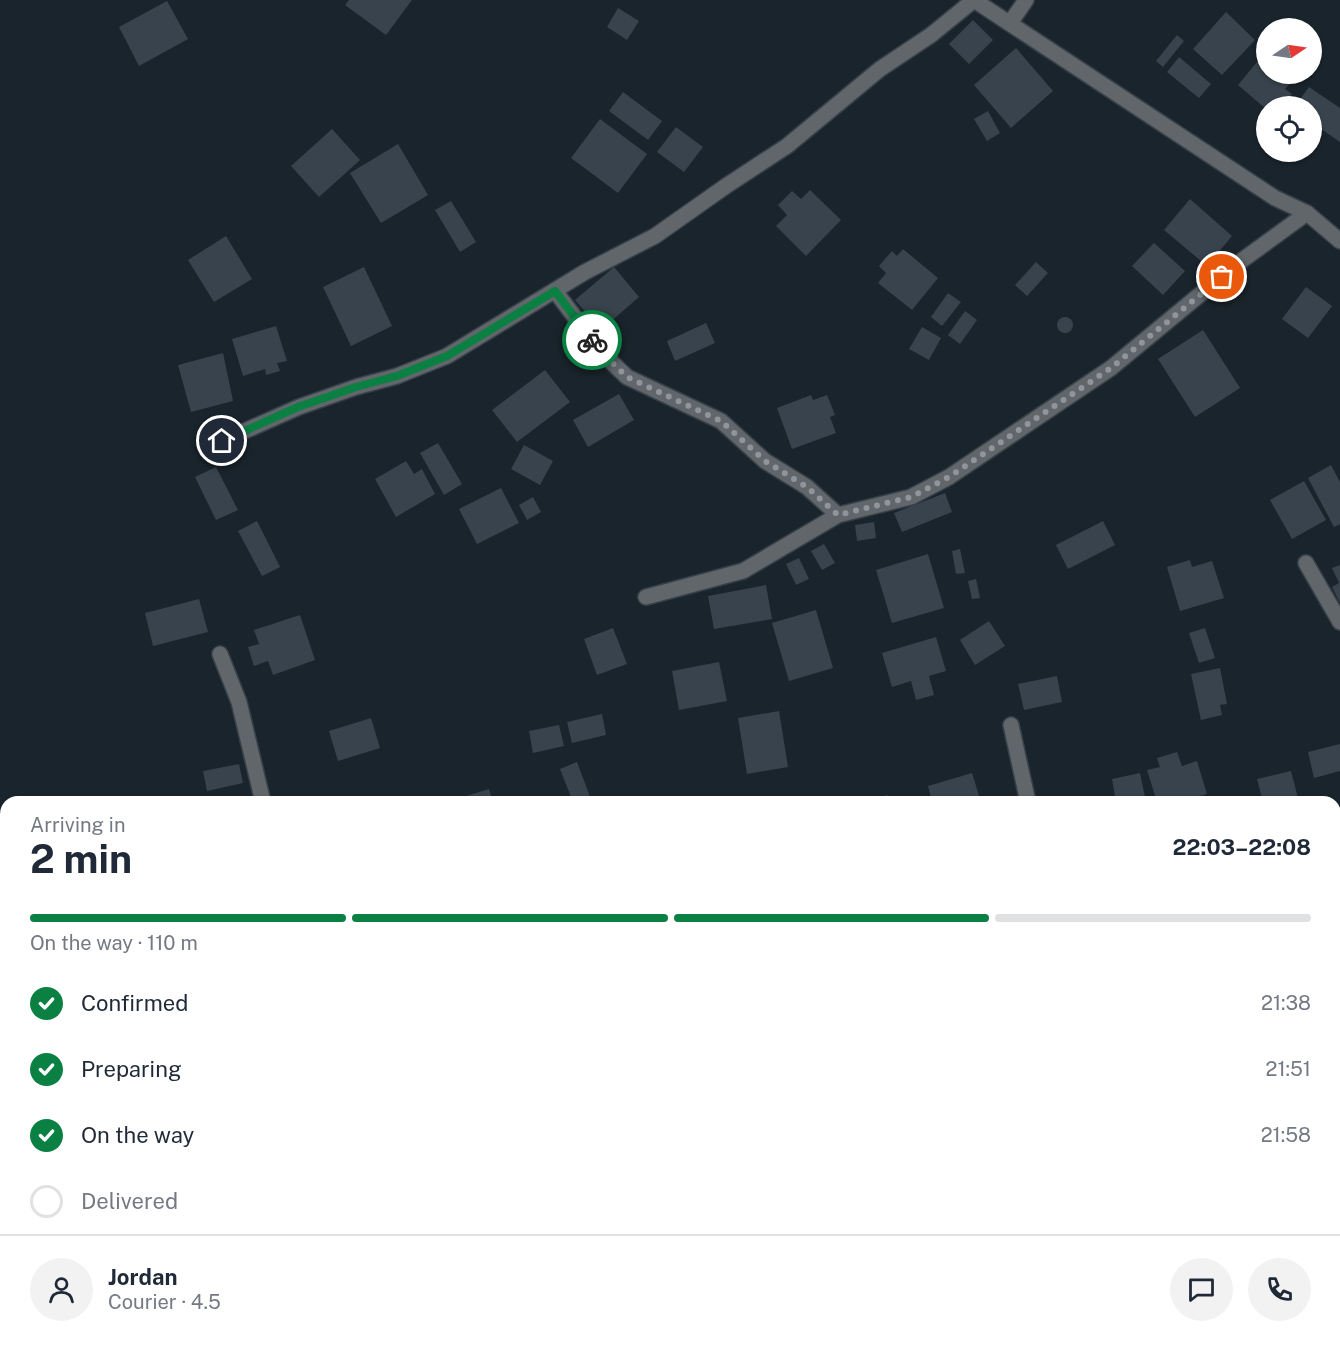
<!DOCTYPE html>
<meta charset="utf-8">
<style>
body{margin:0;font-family:"Public Sans",sans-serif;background:#f2f2f3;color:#1f2937;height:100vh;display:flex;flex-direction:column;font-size:22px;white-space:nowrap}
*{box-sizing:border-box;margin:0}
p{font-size:20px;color:#747a83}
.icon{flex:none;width:33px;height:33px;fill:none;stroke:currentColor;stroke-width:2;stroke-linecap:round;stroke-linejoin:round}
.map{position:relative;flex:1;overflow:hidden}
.details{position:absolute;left:0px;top:796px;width:1341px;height:560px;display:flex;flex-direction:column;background:#fff;border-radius:18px 18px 0 0;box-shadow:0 2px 4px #0004}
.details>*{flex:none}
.needle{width:39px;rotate:77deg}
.controls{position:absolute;left:1256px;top:18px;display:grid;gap:12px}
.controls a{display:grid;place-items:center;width:66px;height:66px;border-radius:50%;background:#fff;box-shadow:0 2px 4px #0004;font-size:30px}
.pin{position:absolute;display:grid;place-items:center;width:51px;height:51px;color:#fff;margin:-26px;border:3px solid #fff;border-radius:50%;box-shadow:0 2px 6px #0007}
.courier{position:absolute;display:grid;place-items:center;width:60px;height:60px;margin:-30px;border:4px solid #0b8043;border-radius:50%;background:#fff;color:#222;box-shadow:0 2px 8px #0007}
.headline em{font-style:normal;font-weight:700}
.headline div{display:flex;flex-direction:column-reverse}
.headline{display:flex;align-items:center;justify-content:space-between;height:102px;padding:0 30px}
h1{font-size:39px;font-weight:700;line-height:45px}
.bar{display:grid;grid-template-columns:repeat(4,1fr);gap:9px 6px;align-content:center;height:72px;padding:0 30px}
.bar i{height:8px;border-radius:4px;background:#e0e1e3}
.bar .active{background:#0b8043}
.bar p{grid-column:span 4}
.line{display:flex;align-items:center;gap:15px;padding:0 30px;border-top:2px solid #e0e1e3}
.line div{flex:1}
.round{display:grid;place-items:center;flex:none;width:63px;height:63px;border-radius:32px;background:#f2f2f3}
ol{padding:0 30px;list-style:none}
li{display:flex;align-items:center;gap:18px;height:66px}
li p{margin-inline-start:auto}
li .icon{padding:6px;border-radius:50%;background:#0b8043;color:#fff;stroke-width:4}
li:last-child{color:#747a83}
li i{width:33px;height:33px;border:3px solid #e0e1e3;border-radius:50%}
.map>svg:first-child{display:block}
</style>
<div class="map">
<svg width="1340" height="1355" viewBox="0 0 1340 1355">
<rect width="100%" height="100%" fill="#1a242c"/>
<g fill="#38434d">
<polygon points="349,0 412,0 386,35 345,5"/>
<polygon points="167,1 188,39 139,66 119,27"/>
<polygon points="618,8 639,21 627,40 607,27"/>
<polygon points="1226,12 1255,40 1222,75 1193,49"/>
<polygon points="973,20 993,40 969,64 949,44"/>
<polygon points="1177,35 1184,41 1163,67 1156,61"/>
<polygon points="1016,48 1053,91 1011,128 974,85"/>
<polygon points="1266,51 1266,74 1299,74 1285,89 1292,94 1282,106 1266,106 1266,109 1238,85"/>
<polygon points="1179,57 1211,84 1199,98 1167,72"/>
<polygon points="1309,87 1340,108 1340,142 1311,122 1311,106 1295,106"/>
<polygon points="623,92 662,121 648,140 609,111"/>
<polygon points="988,111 1000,133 987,141 974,119"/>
<polygon points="600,119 647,154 618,193 571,158"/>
<polygon points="676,127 703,147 684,172 657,152"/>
<polygon points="332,129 360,160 319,197 291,166"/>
<polygon points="398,144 428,195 381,223 350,173"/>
<polygon points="810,190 841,220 806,256 776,226 787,215 778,205 792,191 801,199"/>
<polygon points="1190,199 1232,236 1207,266 1164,230"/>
<polygon points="451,201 476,242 460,252 435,210"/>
<polygon points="226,236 252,279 214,302 188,260"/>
<polygon points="1154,243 1185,271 1163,295 1132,266"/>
<polygon points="903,249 938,278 912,310 878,283 886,273 879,266 892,251 897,256"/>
<polygon points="1036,262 1048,273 1027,296 1015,285"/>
<polygon points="364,267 392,326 351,346 323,287"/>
<polygon points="614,267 639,297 601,330 575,300"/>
<polygon points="1306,287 1332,306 1308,338 1282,319"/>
<polygon points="948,293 961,302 942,326 931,317"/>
<polygon points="965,311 977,320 960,344 948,335"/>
<circle cx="1065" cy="325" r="8"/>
<polygon points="706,323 715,343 675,361 667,341"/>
<polygon points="276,326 287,361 277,363 280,371 266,375 265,369 243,376 232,339"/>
<polygon points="922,327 941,338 929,360 909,349"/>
<polygon points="1203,330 1240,388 1195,417 1158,359"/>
<polygon points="223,353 233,401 191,412 178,365"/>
<polygon points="545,370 570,402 517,442 492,410"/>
<polygon points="619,394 634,420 588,447 573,420"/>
<polygon points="811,395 813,400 827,395 835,415 830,417 836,433 792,449 777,408"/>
<polygon points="438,443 462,484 444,495 420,453"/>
<polygon points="524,445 553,461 540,485 511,469"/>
<polygon points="406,461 414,474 422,469 435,494 396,517 375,479"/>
<polygon points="1331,465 1340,482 1340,524 1334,527 1308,478"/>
<polygon points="216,467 238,510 216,520 195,477"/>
<polygon points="1304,481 1326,520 1292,539 1270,500"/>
<polygon points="501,488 519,523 477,544 459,509"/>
<polygon points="945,493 952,512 902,532 894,513"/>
<polygon points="533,497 541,512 527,520 519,505"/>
<polygon points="257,521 280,567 262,576 238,531"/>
<polygon points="1103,521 1115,545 1068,569 1056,545"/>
<polygon points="874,522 876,538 857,541 855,525"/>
<polygon points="824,544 835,563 822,570 811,551"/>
<polygon points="960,549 965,573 956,574 952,551"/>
<polygon points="928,554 944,608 892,623 876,570"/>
<polygon points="799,558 809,579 796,585 786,564"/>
<polygon points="1190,560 1192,567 1212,561 1224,598 1180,611 1167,567"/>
<polygon points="1340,565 1340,603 1332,587 1339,583 1332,568"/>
<polygon points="976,579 980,598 972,599 968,581"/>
<polygon points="766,585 772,619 714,629 708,596"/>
<polygon points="199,599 208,632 153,646 145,613"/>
<polygon points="816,610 833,668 789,681 772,623"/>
<polygon points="300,615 315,660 273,675 268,661 254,666 248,647 259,644 254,630"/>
<polygon points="989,621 1005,646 975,665 960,640"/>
<polygon points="613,628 627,664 597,675 584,639"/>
<polygon points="1205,628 1215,658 1199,663 1189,633"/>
<polygon points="936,637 946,671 929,676 934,695 916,700 911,681 892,687 882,653"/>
<polygon points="719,662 727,701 679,710 672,671"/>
<polygon points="1220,668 1227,704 1220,705 1222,715 1201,720 1191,674"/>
<polygon points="1057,676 1062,702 1024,710 1018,684"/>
<polygon points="779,711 788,767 747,774 738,718"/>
<polygon points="602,714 606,735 572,743 567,722"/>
<polygon points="371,718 380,748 338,761 329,731"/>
<polygon points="559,725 564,746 533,753 529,731"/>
<polygon points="1340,744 1340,771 1314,778 1308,752"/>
<polygon points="1177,752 1182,766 1197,761 1207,794 1178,802 1157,802 1147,770 1160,767 1157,758"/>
<polygon points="577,762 592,802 573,802 560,769"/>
<polygon points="239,764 243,783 207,791 203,771"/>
<polygon points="1291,771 1299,802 1263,802 1257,779"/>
<polygon points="972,773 981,802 932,802 928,786"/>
<polygon points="1140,773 1146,802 1116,802 1112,779"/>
<polygon points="489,789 493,802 462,802 460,798"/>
<polygon points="888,795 890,802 860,802"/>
<polygon points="6,950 6,978 0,980 0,952"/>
<polygon points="1335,955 1340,966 1340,981 1335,983"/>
<polygon points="1340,994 1340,1034 1335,1036 1335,996"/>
<polygon points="6,1186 6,1230 0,1232 0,1188"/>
<polygon points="6,1241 6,1279 0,1281 0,1243"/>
<polygon points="1335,1309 1340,1313 1340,1355 1335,1350 1331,1355 1305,1355 1299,1350 1335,1350"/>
<polygon points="561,1350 635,1350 636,1355 562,1355"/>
<polygon points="663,1350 707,1350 708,1355 664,1355"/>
<polygon points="727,1350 801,1350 803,1355 728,1355"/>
<polygon points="1116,1350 1130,1350 1131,1355 1101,1355"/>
<polygon points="1163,1350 1183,1350 1185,1355 1165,1355"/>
</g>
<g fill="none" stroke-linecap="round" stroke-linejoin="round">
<defs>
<g id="minor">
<polyline points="974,0 1275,198 1307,213 1340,241"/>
<polyline points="1010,23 1026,0"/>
<polyline points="555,291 602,353 627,377 721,421 765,461 807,487 838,515"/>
<polyline points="222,441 299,407 356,387 397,376 447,356 585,272 655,236 726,186 787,146 880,69 931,35 974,0"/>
<polyline points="1306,563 1340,622"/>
<polyline points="646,597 743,571 838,515 911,497 949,477 1111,368 1237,264 1307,213"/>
<polyline points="220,654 239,702 263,802"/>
<polyline points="1011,725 1028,802"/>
<polyline points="0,847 6,871"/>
<polyline points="1335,879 1340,876"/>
<polyline points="1335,893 1340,906"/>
<polyline points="152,1350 153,1355"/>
<polyline points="433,1350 434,1355"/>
<polyline points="857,1350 859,1355"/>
<polyline points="1068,1350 1069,1355"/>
<polyline points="1279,1350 1286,1355"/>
<polyline points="122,1355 129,1350"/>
<polyline points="950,1355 966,1350"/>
</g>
</defs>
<use href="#minor" stroke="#374048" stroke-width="18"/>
<use href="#minor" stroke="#61666b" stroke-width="15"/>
</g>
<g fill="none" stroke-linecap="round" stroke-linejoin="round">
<polyline stroke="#8e969c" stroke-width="6" stroke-dasharray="0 10.8" points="592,340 602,353 627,377 721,421 765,461 807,487 838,515 911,497 949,477 1111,368 1222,277"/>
<polyline stroke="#0b8043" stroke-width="8" points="222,441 298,407 356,387 397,376 447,356 555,291 592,340"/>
</g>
</svg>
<div class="controls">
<a><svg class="needle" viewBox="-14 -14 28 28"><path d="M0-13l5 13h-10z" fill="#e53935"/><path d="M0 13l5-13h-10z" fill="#747a83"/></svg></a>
<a><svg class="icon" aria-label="locate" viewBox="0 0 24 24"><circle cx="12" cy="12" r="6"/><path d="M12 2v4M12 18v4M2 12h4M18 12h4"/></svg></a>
</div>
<div class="pin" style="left:1222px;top:277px;background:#ea580c"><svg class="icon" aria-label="bag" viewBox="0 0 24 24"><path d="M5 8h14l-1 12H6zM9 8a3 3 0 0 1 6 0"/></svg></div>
<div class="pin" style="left:222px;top:441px;background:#1f2937"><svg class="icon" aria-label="home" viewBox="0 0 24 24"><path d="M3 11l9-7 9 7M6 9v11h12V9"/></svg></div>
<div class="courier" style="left:592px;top:340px"><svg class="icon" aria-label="bike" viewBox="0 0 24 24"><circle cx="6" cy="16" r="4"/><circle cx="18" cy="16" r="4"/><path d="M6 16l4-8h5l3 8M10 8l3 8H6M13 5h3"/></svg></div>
<section class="details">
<div class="headline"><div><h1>2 min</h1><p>Arriving in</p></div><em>22:03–22:08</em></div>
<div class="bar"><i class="active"></i><i class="active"></i><i class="active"></i><i></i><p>On the way · 110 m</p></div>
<ol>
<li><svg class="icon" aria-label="check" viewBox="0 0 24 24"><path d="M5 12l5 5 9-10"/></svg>Confirmed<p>21:38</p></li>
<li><svg class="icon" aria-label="check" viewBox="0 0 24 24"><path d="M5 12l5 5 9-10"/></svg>Preparing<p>21:51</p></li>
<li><svg class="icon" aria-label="check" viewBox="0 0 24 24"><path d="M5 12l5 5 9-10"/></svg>On the way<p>21:58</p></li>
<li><i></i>Delivered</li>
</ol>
<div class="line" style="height:108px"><a class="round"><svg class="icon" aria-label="person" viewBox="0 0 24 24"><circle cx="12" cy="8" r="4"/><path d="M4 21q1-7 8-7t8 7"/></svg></a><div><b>Jordan</b><p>Courier · 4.5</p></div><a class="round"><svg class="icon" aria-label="chat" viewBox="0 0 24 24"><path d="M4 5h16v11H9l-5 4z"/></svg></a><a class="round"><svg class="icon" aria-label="phone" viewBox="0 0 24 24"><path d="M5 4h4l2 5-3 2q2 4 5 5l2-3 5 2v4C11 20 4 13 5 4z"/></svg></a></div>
</section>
</div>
